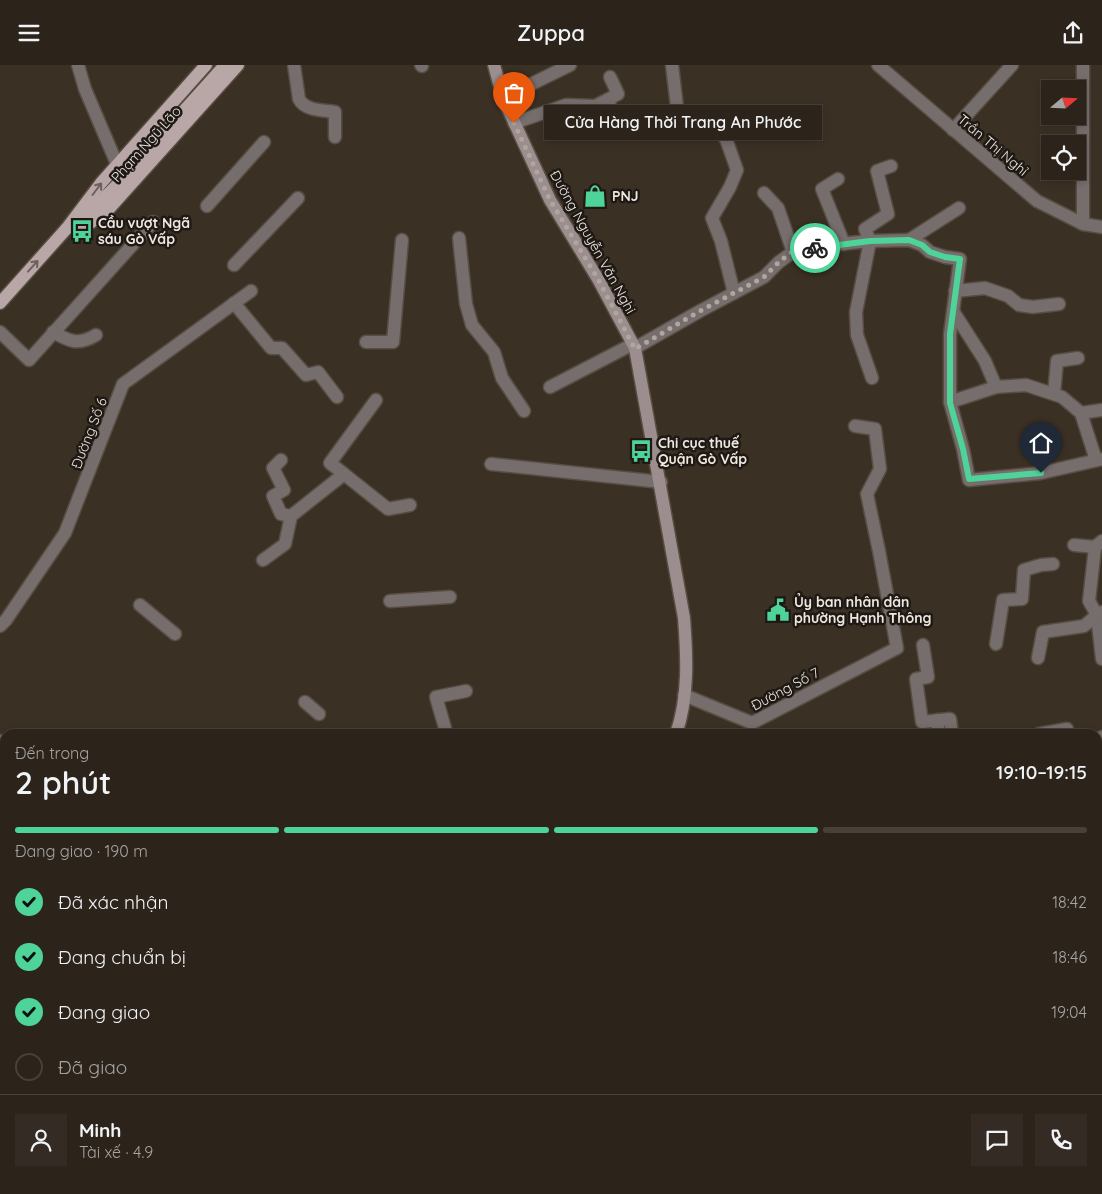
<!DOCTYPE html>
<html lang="vi">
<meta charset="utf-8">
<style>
body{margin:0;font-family:Quicksand,sans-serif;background:#342c24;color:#f1f3f6;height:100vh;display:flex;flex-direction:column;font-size:19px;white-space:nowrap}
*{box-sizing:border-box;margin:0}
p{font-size:16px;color:#a6a4a3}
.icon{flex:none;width:28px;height:28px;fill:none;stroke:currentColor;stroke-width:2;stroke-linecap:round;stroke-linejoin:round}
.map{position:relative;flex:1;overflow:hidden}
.panel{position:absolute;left:0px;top:664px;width:1102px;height:466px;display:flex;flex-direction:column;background:#2c241b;border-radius:15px 15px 0 0;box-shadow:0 2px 8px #0003,0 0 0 1px #48413a}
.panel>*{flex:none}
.needle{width:32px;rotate:71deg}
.fabs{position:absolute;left:1041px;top:15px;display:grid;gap:10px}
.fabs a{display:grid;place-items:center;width:45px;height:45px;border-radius:0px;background:#2c241b;box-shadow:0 2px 8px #0003,0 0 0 1px #48413a;font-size:25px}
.pin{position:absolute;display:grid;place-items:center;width:42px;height:42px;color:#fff;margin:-51px -21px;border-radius:50% 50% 50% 0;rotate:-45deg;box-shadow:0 0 5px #0007}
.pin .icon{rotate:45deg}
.courier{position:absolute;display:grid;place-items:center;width:50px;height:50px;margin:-25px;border:4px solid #4ed399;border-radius:50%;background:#fff;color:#222;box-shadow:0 1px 6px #0007}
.bubble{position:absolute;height:35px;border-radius:0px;background:#2c241b;box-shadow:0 2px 8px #0003,0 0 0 1px #48413a;font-size:16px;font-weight:600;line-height:35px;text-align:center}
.overview em{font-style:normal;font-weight:600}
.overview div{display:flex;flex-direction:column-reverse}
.overview{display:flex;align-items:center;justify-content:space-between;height:85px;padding:0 15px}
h1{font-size:32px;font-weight:600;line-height:38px}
.bar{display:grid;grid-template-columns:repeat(4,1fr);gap:8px 5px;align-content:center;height:60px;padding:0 15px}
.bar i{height:6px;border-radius:4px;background:#48413a}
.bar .active{background:#4ed399}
.bar p{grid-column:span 4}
.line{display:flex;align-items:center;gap:12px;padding:0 15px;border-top:1px solid #48413a}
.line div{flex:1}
.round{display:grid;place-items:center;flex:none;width:52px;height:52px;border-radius:0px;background:#342c24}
ol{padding:0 15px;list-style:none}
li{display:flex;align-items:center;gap:15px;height:55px}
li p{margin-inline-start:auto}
li .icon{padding:5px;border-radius:50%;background:#4ed399;color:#111;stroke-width:4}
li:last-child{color:#a6a4a3}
li i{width:28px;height:28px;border:2px solid #48413a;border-radius:50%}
header{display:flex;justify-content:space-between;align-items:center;height:65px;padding:0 15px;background:#2c241b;font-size:22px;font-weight:600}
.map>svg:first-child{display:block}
</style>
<header><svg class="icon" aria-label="menu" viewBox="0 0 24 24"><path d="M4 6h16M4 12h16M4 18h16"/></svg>Zuppa<svg class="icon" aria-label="share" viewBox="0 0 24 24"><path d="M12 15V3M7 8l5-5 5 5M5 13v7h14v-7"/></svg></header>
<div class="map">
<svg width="1102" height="1129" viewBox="0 0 1102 1129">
<rect width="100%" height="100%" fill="#3b3024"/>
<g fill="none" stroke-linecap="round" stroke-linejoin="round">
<defs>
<g id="minor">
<polyline points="78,0 85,24 117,99"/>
<path d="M 294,0 L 299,34 C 305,46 323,45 335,47 L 335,72"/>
<polyline points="421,0 422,1"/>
<polyline points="672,0 677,42 684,49 714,62 726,74 737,105 730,122 712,153 721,176 734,228"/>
<polyline points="878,0 1037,136 1083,159 1102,162"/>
<polyline points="503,33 570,0"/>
<polyline points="607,35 618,29 610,12"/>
<polyline points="514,58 566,40 595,41 607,35 624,67"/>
<polyline points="953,65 1012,0"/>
<polyline points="838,114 822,124 844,179"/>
<polyline points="764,128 778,143 793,187"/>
<polyline points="207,141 264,77"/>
<polyline points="1083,159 1083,0"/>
<polyline points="459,173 466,239 472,260 494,287 502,313 524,346"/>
<polyline points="909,175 959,143"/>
<polyline points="234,200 298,133"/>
<polyline points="955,226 985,223 1008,231 1019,240 1033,242 1059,239"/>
<polyline points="234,238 271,283 282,283 306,310 318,307 337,332"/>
<polyline points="953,246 985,296 996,322"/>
<polyline points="0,267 29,295 153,157"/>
<path d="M 53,267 C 69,276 78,281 96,270"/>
<polyline points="366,277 393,277 402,175"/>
<polyline points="635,283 700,246 764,212 779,197 793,187 829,180 870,176 909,175 922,180 930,187 945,192 960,194 950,269 950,337 963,384 969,415 1041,408 1102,394"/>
<polyline points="872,313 857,270 856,247 870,176 865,164 888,149 877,106 891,101"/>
<polyline points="550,322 633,279"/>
<polyline points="1054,329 1057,296 1078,293"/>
<polyline points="950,337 996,322 1026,320 1062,332 1081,348 1102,345"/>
<polyline points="1081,348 1096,395"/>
<polyline points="281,395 273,403 284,425 273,431 281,449 291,451"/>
<polyline points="491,399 661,417"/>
<polyline points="344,409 330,398 376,335"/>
<polyline points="1074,480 1095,482 1102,476"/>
<polyline points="263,495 285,479 291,451 344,409 388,444 410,440"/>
<polyline points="390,536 450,532"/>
<polyline points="140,540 175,569"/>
<polyline points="1102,547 1097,550 1102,594"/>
<polyline points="0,561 6,555 65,468 123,319 251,226"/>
<polyline points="996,579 1003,535 1022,534 1024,505 1041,500 1053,499"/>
<polyline points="923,580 928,612 916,614 922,657 950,654 952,669"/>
<polyline points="1038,593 1043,567 1084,561 1097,550 1089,536 1095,482"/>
<polyline points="684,630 752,658 897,583 879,486 867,429 880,404 875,364 855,361"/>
<polyline points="305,637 319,649"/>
<polyline points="445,669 445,663 436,632 466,626"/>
<polyline points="938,669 938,655"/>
<polyline points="1039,669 1067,664 1067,669"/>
<polyline points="1098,674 1102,672"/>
<polyline points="0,676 5,681"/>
<polyline points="1098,785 1102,782"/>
<polyline points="1098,860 1102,855"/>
<polyline points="1098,896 1102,901"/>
<polyline points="1098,939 1102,936"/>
<polyline points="1098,987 1102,983"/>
<polyline points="1098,1003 1102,1007"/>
<polyline points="0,1098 5,1109"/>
<polyline points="279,1125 300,1129"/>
<polyline points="21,1129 28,1125"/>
<polyline points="312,1129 312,1125"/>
<polyline points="349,1129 350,1125"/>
<polyline points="427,1129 428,1125"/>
</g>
<g id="secondary">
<path d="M 494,0 L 503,33 L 550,135 L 598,214 L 635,283 L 684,553 C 687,591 689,632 676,669"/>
<polyline points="565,1129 566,1125"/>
</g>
<g id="primary">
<polyline points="79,154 95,142 118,119 225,0"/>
<polyline points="67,163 90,158 107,146 238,0"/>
<polyline points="0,238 67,163 101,118 206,0"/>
</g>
</defs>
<use href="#minor" stroke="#584d42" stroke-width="15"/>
<use href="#secondary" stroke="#584d42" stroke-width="15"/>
<use href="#primary" stroke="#584d42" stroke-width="15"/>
<use href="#minor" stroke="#766d6d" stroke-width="12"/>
<use href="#secondary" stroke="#9c8d8e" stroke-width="12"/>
<use href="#primary" stroke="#b9a6a7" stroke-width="12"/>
</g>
<defs><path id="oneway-shaft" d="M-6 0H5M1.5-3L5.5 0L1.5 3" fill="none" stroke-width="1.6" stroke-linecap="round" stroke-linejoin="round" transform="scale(1.25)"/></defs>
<g stroke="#6c605e">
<use href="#oneway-shaft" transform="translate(97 124) rotate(-53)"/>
<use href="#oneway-shaft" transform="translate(33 201) rotate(-48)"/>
</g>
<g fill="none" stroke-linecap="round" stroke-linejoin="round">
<polyline stroke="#afa79e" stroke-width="5" stroke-dasharray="0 9" points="514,58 550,135 598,214 635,284 700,246 764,212 779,197 793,186 815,183"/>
<polyline stroke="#4ed399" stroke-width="6" points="815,183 870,176 909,175 922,180 930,187 945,192 960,194 950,269 950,338 963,384 969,414 1041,408"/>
</g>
<defs>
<symbol id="shop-bare" viewBox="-9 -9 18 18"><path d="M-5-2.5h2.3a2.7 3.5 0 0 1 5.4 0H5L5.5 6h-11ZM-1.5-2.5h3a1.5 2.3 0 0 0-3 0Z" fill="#4ed399" stroke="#1e1914" stroke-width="2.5" paint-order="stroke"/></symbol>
<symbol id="bus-bare" viewBox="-9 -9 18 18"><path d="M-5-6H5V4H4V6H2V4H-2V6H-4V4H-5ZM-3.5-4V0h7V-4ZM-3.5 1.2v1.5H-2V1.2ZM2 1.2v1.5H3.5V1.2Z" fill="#4ed399" stroke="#1e1914" stroke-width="2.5" paint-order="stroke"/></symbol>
<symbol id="civic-bare" viewBox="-9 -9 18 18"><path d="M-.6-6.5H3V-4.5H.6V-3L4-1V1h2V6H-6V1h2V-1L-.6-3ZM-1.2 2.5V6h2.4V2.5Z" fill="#4ed399" stroke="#1e1914" stroke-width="2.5" paint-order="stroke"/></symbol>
</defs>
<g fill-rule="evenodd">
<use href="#shop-bare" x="579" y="115" width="32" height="32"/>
<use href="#bus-bare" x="66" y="150" width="32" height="32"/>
<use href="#bus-bare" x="625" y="370" width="32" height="32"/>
<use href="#civic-bare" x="762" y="529" width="32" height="32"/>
</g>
<g text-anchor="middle" stroke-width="5" stroke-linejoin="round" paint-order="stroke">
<g font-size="14" fill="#eee7df" stroke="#1e1914">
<text transform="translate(146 79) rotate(-48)" y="5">Phạm Ngũ Lão</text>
<text transform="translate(993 80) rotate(40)" y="5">Trần Thị Nghỉ</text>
<text transform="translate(593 177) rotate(61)" y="5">Đường Nguyễn Văn Nghi</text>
<text transform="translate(89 368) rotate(-69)" y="5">Đường Số 6</text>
<text transform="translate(785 624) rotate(-28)" y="5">Đường Số 7</text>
</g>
<g font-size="14" font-weight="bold" fill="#eee7df" stroke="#1e1914" text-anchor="start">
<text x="612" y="136">PNJ</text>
<text x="98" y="163">Cầu vượt Ngã<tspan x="98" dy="16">sáu Gò Vấp</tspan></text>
<text x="658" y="383">Chi cục thuế<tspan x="658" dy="16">Quận Gò Vấp</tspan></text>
<text x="794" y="542">Ủy ban nhân dân<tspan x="794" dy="16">phường Hạnh Thông</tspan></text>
</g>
</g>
</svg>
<div class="fabs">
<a><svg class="needle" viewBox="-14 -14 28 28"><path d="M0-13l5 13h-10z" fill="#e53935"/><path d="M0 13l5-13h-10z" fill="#a6a4a3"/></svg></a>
<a><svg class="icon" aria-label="locate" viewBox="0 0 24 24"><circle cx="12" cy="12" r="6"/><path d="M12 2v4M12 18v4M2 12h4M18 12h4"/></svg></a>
</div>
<div class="pin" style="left:514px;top:58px;background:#ea580c"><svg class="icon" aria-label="bag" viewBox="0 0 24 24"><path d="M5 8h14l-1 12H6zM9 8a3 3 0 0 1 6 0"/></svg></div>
<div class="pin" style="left:1041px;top:408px;background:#1f2937"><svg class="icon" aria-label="home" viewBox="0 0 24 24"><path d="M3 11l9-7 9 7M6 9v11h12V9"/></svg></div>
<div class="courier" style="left:815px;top:183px"><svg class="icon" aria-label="bike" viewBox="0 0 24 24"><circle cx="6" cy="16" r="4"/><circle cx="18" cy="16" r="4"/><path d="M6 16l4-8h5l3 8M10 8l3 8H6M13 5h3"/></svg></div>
<div class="bubble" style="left:544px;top:40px;width:278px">Cửa Hàng Thời Trang An Phước</div>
<section class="panel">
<div class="overview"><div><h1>2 phút</h1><p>Đến trong</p></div><em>19:10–19:15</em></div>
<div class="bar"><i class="active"></i><i class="active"></i><i class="active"></i><i></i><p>Đang giao · 190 m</p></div>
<ol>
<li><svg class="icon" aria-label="check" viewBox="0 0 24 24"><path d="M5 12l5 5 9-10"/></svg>Đã xác nhận<p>18:42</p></li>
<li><svg class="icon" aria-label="check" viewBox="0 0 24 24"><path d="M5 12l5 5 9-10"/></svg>Đang chuẩn bị<p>18:46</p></li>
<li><svg class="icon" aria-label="check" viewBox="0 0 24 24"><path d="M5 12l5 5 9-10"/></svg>Đang giao<p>19:04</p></li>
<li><i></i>Đã giao</li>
</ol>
<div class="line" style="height:90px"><a class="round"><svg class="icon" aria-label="person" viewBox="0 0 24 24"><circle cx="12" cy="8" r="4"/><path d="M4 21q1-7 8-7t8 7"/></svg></a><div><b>Minh</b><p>Tài xế · 4.9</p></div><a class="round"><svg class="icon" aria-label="chat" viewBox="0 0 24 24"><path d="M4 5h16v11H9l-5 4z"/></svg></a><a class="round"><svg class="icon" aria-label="phone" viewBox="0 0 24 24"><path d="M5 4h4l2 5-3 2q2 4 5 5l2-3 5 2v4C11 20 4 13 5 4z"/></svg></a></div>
</section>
</div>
